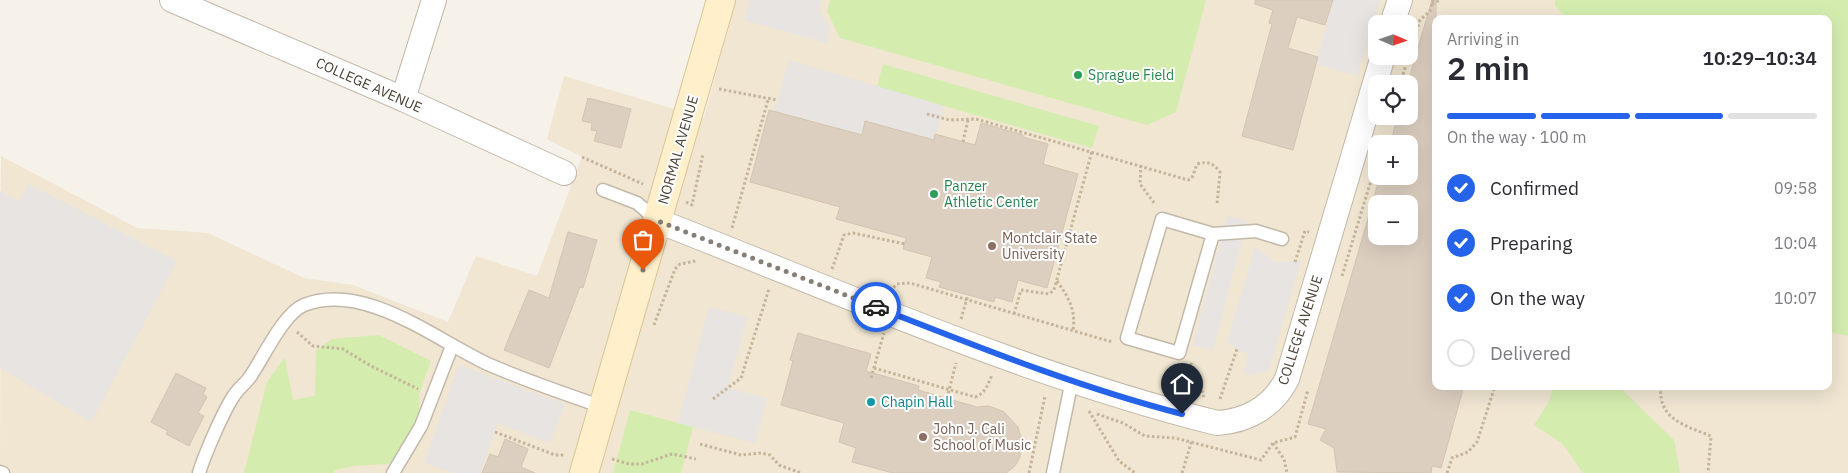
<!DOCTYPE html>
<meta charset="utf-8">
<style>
body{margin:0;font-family:"IBM Plex Sans",sans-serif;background:#f7f7f7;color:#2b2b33;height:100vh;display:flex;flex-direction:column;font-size:19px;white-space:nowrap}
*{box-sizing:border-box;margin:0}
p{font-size:16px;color:#7c7c81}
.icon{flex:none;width:28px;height:28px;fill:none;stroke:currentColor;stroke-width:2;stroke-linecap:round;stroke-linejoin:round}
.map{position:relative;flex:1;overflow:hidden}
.side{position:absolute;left:1432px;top:15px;width:400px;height:375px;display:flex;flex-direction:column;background:#fff;border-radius:10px;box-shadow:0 5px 20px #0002}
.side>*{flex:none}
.needle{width:32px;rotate:92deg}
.controls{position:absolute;left:1368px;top:15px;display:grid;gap:10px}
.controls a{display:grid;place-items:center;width:50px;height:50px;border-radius:10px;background:#fff;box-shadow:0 5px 20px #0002;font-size:25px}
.pin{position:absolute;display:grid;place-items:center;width:42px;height:42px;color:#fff;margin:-51px -21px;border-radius:50% 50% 50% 0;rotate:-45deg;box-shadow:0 0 5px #0007}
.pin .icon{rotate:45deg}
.courier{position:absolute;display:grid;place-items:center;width:50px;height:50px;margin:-25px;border:4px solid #2563eb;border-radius:50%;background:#fff;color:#222;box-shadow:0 1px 6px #0007}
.overview em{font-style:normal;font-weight:600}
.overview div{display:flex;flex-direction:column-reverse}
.overview{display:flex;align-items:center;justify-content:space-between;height:85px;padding:0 15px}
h1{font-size:32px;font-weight:600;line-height:38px}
.bar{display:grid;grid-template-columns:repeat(4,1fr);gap:8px 5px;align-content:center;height:60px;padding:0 15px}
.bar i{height:6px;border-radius:4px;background:#e1e1e2}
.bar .current{background:#2563eb}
.bar p{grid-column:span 4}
ol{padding:0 15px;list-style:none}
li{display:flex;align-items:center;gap:15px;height:55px}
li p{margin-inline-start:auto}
li .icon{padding:5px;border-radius:50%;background:#2563eb;color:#fff;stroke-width:4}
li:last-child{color:#7c7c81}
li i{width:28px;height:28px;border:2px solid #e1e1e2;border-radius:50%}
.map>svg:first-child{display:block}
</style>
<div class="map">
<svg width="1848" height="473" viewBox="0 0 1848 473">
<rect width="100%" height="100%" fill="#f6f1e9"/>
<path fill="#f0e6d2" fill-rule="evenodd" d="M 736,0 L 1848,0 L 1848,473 L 0,473 L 1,156 L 137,228 L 208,233 L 304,278 L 353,285 L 448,322 L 476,256 L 537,276 L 582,157 L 547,139 L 564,76 L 704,118 ZM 1436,19 L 1829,19 L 1829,386 L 1436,386 ZM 1376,24 L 1409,24 L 1409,56 L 1376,56 ZM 1376,84 L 1409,84 L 1409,116 L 1376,116 ZM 1376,144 L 1409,144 L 1409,176 L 1376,176 ZM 1376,204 L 1409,204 L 1409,236 L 1376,236 Z"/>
<g fill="#d4edaf">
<polygon points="830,0 1206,0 1176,112 1147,125 840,38 827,11"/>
<polygon points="1555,0 1848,0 1848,336 1829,332 1829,19 1573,19 1565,17 1555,5"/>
<polygon points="883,64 1099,126 1092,148 877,87"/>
<polygon points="379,335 431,361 419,395 420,415 400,463 355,466 334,470 334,473 244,473 267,382 285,357 293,400 315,396 316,351 332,339"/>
<polygon points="1553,386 1618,386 1674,440 1680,473 1583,473 1562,443 1534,425 1549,402"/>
<polygon points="630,410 693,427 681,473 613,473"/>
</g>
<g fill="#e7e4e1">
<polygon points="750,0 821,0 820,11 830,28 827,43 744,20"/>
<polygon points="1333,0 1380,0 1357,76 1316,64"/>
<polygon points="789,60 944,106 933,144 865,122 862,135 774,111"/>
<polygon points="29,184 177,261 91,422 0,368 0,191 19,201"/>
<polygon points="1227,216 1247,221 1213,350 1193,345"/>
<polygon points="1255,247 1275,262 1301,261 1269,370 1252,375 1243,373 1248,355 1227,343"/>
<polygon points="709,307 747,317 728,388 767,398 755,443 678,423"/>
<polygon points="459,365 565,404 550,443 498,423 480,473 454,473 424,463"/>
</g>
<g fill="#dccfc0" stroke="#d4c4b0">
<polygon points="1255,0 1333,0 1325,25 1297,17 1288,48 1318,57 1293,150 1242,136 1272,24 1269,23 1273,10 1255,4"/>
<polygon points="1432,0 1436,1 1436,386 1464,386 1441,468 1432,466 1431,473 1337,472 1334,448 1320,440 1326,429 1308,424 1372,205 1376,206 1376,236 1409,236 1409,204 1372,204 1380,176 1409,176 1409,144 1390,144 1398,116 1409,116 1409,79"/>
<polygon points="588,98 631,109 621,148 594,141 597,131 591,130 592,123 582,121"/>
<polygon points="769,110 862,135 865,121 934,140 935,134 975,145 981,123 1023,135 1023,137 1048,144 1043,164 1078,174 1047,288 1018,280 1012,302 995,297 994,302 939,287 941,282 926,278 932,257 903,249 906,238 836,219 840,207 750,182"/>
<polygon points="568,232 597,240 583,288 580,287 549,368 504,350 529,290 549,298"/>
<polygon points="798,333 871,354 866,371 919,386 918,390 977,407 989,406 1004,412 1018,427 1021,438 1020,457 1015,466 1006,473 893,473 852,462 856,448 839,442 844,423 781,405 793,361 790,360"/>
<polygon points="176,373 206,388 203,394 207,397 198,413 204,416 189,446 166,434 168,431 151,422"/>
<polygon points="505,439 528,449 521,467 535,473 482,473 490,454 498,457"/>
</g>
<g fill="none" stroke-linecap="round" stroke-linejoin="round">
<defs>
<g id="lane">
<polyline points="603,190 637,203 658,221"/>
<polyline points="1213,234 1162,219 1127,338 1179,353 1213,234 1256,231 1282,239"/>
<polyline points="0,472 3,473"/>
<path d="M 199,473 C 204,456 223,412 233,397 C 238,388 247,383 252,374 C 264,356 284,313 304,305 C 365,281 437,341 490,365 C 527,381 565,394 603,407"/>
<polyline points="393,473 421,426 452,346"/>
<polyline points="1053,473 1072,380"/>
</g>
<g id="street">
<polyline points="172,0 403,99 564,173"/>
<polyline points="1392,24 1400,0"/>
<polyline points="403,99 434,0"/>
<path d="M 658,221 C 842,293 1025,375 1217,423 C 1248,421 1273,406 1287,379 L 1383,56"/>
</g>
<polyline id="secondary" points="584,473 721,0"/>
</defs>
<use href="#lane" stroke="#c2b9aa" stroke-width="15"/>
<use href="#street" stroke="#c2b9aa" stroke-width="26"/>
<use href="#secondary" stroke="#dac495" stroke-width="30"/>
<g stroke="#c5b49a" stroke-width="3" stroke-dasharray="2.5 2.5" stroke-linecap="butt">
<polyline points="1432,4 1440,0"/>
<polyline points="1400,84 1420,20 1430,11 1433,0"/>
<polyline points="719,89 777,100"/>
<path d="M 927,114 L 949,120 L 976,119 L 1188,180 L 1192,178 L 1197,164 C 1208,161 1213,163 1220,172 L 1217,205"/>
<polyline points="963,142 968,120"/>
<polyline points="582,157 643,184"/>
<polyline points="1141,165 1140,184 1155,204"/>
<polyline points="686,202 692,205 703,154"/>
<polyline points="732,228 768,100"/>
<polyline points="1295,262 1305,231 1309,232"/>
<polyline points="832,269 844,235 853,233 905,244"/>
<polyline points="1342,276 1376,164"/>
<path d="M 1057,281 C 1069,298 1076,310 1073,331"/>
<polyline points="890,291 897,284 910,283 1112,342"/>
<polyline points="1014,314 1021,290 1049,294 1054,290 1092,151"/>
<polyline points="961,319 968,295"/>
<polyline points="654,325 675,269 680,264 696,261"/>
<polyline points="297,332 313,346 343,349 371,366 418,389"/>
<polyline points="1190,364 1193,365 1204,397"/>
<path d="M 874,368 L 975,397 C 985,394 988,384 992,375"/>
<polyline points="871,378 884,333"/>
<path d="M 1661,386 C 1657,419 1686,426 1711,436 L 1708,473"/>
<polyline points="947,398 956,363"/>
<polyline points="713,399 741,378 769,289"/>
<polyline points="1220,399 1237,349"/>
<polyline points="1089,411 1119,461 1135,473"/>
<polyline points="1097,414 1123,423 1145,436 1175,438 1261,460 1273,443 1295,437 1308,390"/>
<polyline points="495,432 555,455 565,455"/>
<polyline points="1273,443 1284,459 1287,473"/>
<polyline points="700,444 741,455 761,453 770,455 779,465 801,473"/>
<polyline points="612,459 629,464 642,464 672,454 696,459"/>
<polyline points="1029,473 1045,396"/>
<polyline points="1182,473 1192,440"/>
<polyline points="1447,473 1452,458 1468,452 1477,442 1495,386"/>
</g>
<use href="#lane" stroke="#fff" stroke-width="12"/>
<use href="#street" stroke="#fff" stroke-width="24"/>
<use href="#secondary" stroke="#ffefca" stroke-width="28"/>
</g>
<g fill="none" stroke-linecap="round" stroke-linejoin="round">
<polyline stroke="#867f75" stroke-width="5" stroke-dasharray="0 9" points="643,270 658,221 876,307"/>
<path stroke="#2563eb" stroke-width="6" d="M 876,307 C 976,346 1077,387 1182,414"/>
</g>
<g fill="#2e9e5b" stroke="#fff" stroke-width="2">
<circle cx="1078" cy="75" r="5"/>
<circle cx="934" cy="194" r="5"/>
</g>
<g fill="#8d6e63" stroke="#fff" stroke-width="2">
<circle cx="992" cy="246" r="5"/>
<circle cx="923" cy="437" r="5"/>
</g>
<circle fill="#0f9aa8" stroke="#fff" stroke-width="2" cx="871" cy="402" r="5"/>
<g text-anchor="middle" stroke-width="4" stroke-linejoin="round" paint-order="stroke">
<g font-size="14" fill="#27864d" stroke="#fff" text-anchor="start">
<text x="1088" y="80">Sprague Field</text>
<text x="944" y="191">Panzer<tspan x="944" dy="16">Athletic Center</tspan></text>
</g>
<g font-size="14" fill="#4a4236" stroke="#fff">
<text transform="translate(369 85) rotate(24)" y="5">COLLEGE AVENUE</text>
<text transform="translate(678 150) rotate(-74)" y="5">NORMAL AVENUE</text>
<text transform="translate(1300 330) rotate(-72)" y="5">COLLEGE AVENUE</text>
</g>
<g font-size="14" fill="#785e54" stroke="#fff" text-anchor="start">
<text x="1002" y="243">Montclair State<tspan x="1002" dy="16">University</tspan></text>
<text x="933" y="434">John J. Cali<tspan x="933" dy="16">School of Music</tspan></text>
</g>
<g font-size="14" fill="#0d838f" stroke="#fff" text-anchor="start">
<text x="881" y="407">Chapin Hall</text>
</g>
</g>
</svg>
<div class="controls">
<a><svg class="needle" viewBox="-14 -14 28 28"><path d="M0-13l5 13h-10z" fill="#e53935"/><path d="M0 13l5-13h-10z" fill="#7c7c81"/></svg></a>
<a><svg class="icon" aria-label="locate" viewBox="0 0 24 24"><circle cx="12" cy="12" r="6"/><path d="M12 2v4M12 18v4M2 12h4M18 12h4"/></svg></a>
<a>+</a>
<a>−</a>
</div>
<div class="pin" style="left:643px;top:270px;background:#ea580c"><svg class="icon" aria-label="bag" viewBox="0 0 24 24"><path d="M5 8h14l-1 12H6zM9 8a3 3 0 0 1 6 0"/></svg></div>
<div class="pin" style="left:1182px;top:414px;background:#1f2937"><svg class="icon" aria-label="home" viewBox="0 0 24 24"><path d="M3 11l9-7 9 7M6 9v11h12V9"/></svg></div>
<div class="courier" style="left:876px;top:307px"><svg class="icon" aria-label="car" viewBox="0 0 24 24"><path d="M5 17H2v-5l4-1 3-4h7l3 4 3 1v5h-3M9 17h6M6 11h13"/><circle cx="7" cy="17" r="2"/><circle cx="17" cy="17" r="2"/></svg></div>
<section class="side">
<div class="overview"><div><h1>2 min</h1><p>Arriving in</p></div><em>10:29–10:34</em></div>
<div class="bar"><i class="current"></i><i class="current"></i><i class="current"></i><i></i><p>On the way · 100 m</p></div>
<ol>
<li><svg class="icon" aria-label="check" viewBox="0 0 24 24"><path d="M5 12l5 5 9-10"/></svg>Confirmed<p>09:58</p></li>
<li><svg class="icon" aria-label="check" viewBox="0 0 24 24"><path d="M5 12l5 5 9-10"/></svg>Preparing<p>10:04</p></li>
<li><svg class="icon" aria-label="check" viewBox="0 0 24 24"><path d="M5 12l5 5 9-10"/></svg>On the way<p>10:07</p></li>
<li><i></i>Delivered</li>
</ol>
</section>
</div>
